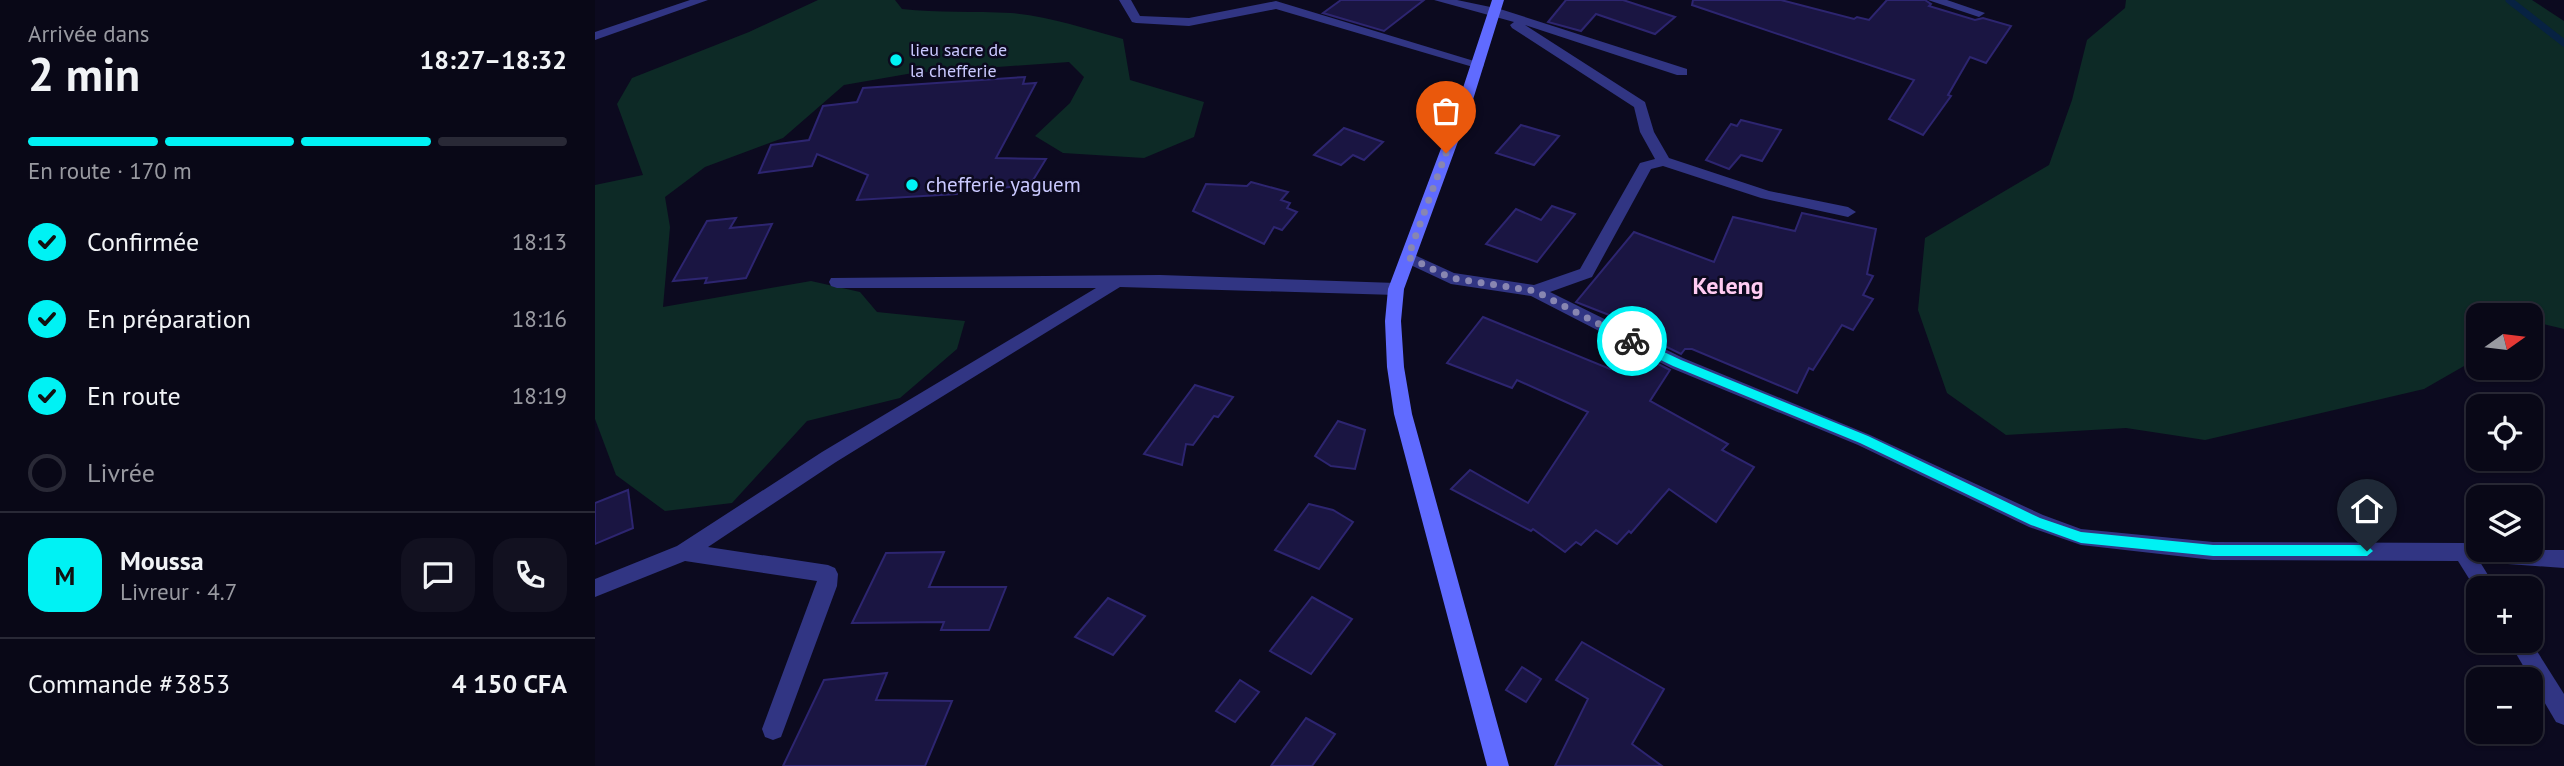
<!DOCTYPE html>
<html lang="fr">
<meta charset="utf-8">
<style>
body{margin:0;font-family:"PT Sans",sans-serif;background:#121120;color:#f1f3f6;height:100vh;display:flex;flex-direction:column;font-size:26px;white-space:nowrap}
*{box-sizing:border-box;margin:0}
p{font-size:23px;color:#999aa1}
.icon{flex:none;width:38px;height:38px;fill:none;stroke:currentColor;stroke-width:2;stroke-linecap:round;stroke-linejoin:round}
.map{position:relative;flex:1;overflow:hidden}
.sheet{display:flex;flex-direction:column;background:#090817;width:595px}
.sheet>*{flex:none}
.needle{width:46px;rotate:76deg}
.fabs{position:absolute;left:1871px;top:303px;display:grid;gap:14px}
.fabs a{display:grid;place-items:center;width:77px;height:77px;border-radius:14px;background:#090817;box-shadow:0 2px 5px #0004,0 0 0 2px #292936;font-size:35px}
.pin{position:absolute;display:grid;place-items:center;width:60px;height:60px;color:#fff;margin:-72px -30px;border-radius:50% 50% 50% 0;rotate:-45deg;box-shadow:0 0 7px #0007}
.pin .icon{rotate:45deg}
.courier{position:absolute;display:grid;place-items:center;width:70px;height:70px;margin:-35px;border:5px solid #00f2f4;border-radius:50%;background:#fff;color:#222;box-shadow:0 2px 9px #0007}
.head em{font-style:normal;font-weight:600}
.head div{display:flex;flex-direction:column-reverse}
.head{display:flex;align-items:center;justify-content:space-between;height:119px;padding:0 28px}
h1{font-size:46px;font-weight:600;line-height:52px}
.bar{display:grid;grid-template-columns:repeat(4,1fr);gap:10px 7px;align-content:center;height:84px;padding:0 28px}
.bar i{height:9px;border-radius:5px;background:#292936}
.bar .on{background:#00f2f4}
.bar p{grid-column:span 4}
.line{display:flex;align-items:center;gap:18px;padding:0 28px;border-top:2px solid #292936}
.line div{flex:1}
.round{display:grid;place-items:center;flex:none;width:74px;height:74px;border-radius:21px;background:#121120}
ol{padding:0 28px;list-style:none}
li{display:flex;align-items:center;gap:21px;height:77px}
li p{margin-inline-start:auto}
li .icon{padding:7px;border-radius:50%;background:#00f2f4;color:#111;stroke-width:4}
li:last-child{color:#999aa1}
li i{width:38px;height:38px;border:4px solid #292936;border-radius:50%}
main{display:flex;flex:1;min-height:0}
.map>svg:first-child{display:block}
</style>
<main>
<section class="sheet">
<div class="head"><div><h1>2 min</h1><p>Arrivée dans</p></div><em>18:27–18:32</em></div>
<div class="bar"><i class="on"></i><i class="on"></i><i class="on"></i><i></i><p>En route · 170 m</p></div>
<ol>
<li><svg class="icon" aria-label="check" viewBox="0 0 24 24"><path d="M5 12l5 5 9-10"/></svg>Confirmée<p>18:13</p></li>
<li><svg class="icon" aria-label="check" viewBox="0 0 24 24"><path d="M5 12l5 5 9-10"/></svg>En préparation<p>18:16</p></li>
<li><svg class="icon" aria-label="check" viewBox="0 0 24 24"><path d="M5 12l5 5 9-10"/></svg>En route<p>18:19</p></li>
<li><i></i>Livrée</li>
</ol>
<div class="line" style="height:126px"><b class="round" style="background:#00f2f4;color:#111">M</b><div><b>Moussa</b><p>Livreur · 4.7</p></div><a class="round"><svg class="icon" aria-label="chat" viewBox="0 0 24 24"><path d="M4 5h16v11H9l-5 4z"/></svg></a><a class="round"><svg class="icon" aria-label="phone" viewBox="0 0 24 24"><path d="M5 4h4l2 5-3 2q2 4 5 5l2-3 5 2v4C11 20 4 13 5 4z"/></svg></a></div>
<div class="line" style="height:91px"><div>Commande #3853</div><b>4 150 CFA</b></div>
</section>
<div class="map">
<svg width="1969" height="766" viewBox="0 0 1969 766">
<rect width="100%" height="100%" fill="#0c0a1f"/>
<g fill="#0d2a26">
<path d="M 223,0 L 300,0 L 307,9 C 343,13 379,11 416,13 C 454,16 491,29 528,39 L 535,80 L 609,102 L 599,137 L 549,158 L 468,153 L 440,136 L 475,103 L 489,77 L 474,62 L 318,73 L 249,85 L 188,138 L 110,167 L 70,197 L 75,227 L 68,307 L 216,281 L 265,292 L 282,312 L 370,321 L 362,349 L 305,398 L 212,421 L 137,503 L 70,511 L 21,475 L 0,419 L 0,185 L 48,175 L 22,104 L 37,78 L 154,32 Z"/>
<polygon points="1531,0 1937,0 1969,21 1969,329 1944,323 1936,328 1936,315 1883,315 1883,358 1829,389 1610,440 1531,428 1411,435 1352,393 1323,310 1330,238 1454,165 1477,100 1492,40 1530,8"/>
</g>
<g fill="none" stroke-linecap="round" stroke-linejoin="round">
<polyline stroke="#072242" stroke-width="7" points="1914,0 1969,43"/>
</g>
<g fill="#1a1542" stroke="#2d2570" stroke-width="2">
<polygon points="746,0 829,0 789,31 728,13"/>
<polygon points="971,0 1028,0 1080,17 1060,34 1001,14 986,31 953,22"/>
<polygon points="1098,0 1186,0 1259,19 1262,17 1274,20 1292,0 1330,0 1336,4 1334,6 1380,20 1388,18 1416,26 1391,63 1375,57 1353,95 1356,96 1328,135 1294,119 1319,80 1097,5"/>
<polygon points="430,77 428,84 441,83 401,158 451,159 435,185 363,192 362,194 262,200 273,175 222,154 217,166 164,173 176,145 214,140 228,106 262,102 268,88"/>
<polygon points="1146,120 1186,130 1167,161 1146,155 1134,169 1111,160 1136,124 1142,126"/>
<polygon points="926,125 964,136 939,165 901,153"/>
<polygon points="749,128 788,142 769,160 758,155 746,165 719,155"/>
<polygon points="656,182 693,192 686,200 695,203 692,208 702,212 687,230 679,227 669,244 598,211 611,184 652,186"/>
<polygon points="957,206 980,214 942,262 891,244 921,209 946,220"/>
<polygon points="1207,213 1281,229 1272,274 1278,276 1268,295 1278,299 1258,330 1247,325 1218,370 1214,368 1202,393 1097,349 1090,349 1086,354 1037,330 1037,324 981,302 1039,232 1119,262 1138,217 1200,231"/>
<polygon points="141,218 135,228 177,224 151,278 110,283 112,278 78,281 112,221"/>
<polygon points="888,317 1015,369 1018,364 1031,369 1034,349 1075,370 1055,401 1133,444 1127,450 1159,467 1121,522 1074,489 1036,533 1034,531 1022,544 1001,530 986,545 981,542 970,552 938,529 936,531 856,489 875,470 933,503 993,412 922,380 917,388 852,363"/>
<polygon points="600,385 638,397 623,417 619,416 598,445 591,444 587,465 549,454"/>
<polygon points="743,421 770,430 760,469 736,466 720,456"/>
<polygon points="33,490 38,528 0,544 0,503"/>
<polygon points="714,504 738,510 758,522 724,569 680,550"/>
<polygon points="349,552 334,587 411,587 394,630 346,630 349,622 257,623 291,553"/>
<polygon points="717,597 757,619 716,674 675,651"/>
<polygon points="513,598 550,616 518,655 480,637"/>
<polygon points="987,642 1069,689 1037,744 1067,766 960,766 993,699 961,680"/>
<polygon points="927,667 946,679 931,702 911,690"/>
<polygon points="292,673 281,700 357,701 330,766 188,766 229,680"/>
<polygon points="645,680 664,692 640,722 621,711"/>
<polygon points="711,718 740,734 717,766 676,766"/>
</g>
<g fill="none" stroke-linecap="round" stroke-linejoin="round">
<g fill="#313583" fill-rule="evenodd">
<polygon points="95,0 113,0 0,40 0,32"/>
<polygon points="524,0 536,0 545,16 594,18 681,1 889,64 888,67 878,67 681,9 594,26 541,23 537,22"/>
<polygon points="839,0 862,0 905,9 1092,69 1092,75 1082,75 930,25 1050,102 1059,132 1074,158 1174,191 1253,207 1261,212 1253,217 1166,198 1068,166 1056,169 997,277 955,292 1088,358 1275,435 1448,515 1486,529 1618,542 1868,543 1883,544 1883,550 1969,550 1969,568 1885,562 1901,588 1883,588 1883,593 1863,561 1618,560 1486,545 1434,527 1263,445 1076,368 936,296 856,284 807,261 805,257 813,252 859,273 939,285 985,269 1045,163 1060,159 1045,132 1039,107 917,28 915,25 919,22"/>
<polygon points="1333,0 1352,0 1390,13 1384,17"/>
<polygon points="565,275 801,283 809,289 801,295 525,287 241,462 113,547 233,565 240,568 243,574 242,586 189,729 186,737 178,740 170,737 167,729 222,581 90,561 0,597 0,579 82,546 227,452 501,288 242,288 236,286 234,282 236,278"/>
<polygon points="1913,640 1935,640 1969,694 1969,725 1961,722"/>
</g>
<polygon fill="#606bff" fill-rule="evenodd" points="897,0 909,0 876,106 809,289 806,321 809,367 817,414 914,766 892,766 799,414 792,367 790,321 793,289 862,106"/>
</g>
<polygon fill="#00f2f4" points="1037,337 1086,360 1273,436 1445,518 1486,532 1618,545 1772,545 1778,551 1772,556 1618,556 1486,543 1436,525 1265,443 1078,366 1033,344 1033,338"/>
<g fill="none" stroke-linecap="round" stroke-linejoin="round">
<polyline stroke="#8886b1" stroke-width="7" stroke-dasharray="0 12.6" points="851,153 813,257 856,278 940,291 1037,341"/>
</g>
<g fill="#00f2f4" stroke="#0c0a1f" stroke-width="2.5">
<circle cx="301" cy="60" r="7"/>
<circle cx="317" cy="185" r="7"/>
</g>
<g text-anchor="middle" stroke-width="5" stroke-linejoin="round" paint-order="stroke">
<g font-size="18" fill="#cac9ff" stroke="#0c0a1f" text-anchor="start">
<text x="315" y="56">lieu sacre de<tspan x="315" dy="21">la chefferie</tspan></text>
</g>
<g font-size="21" fill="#cac9ff" stroke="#0c0a1f" text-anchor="start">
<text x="331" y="192">chefferie yaguem</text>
</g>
<g font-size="24" font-weight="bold" fill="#ffcbf1" stroke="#0c0a1f">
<text x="1133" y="294">Keleng</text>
</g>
</g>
</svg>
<div class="fabs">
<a><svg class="needle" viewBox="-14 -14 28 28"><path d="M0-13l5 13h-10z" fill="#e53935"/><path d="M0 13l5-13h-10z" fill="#999aa1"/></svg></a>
<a><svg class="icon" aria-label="locate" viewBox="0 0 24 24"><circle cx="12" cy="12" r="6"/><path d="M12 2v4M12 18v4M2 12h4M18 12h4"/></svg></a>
<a><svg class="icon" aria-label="layers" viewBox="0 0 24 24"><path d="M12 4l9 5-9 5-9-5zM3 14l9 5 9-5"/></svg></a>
<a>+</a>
<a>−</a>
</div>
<div class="pin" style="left:851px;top:153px;background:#ea580c"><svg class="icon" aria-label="bag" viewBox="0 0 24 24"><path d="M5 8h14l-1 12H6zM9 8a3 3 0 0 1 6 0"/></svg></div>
<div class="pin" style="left:1772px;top:551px;background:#1f2937"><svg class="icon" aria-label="home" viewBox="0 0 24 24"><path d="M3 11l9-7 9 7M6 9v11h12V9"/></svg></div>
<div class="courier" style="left:1037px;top:341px"><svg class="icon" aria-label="bike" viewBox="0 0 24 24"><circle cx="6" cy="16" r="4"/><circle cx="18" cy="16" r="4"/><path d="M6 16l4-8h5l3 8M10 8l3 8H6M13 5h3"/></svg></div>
</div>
</main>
